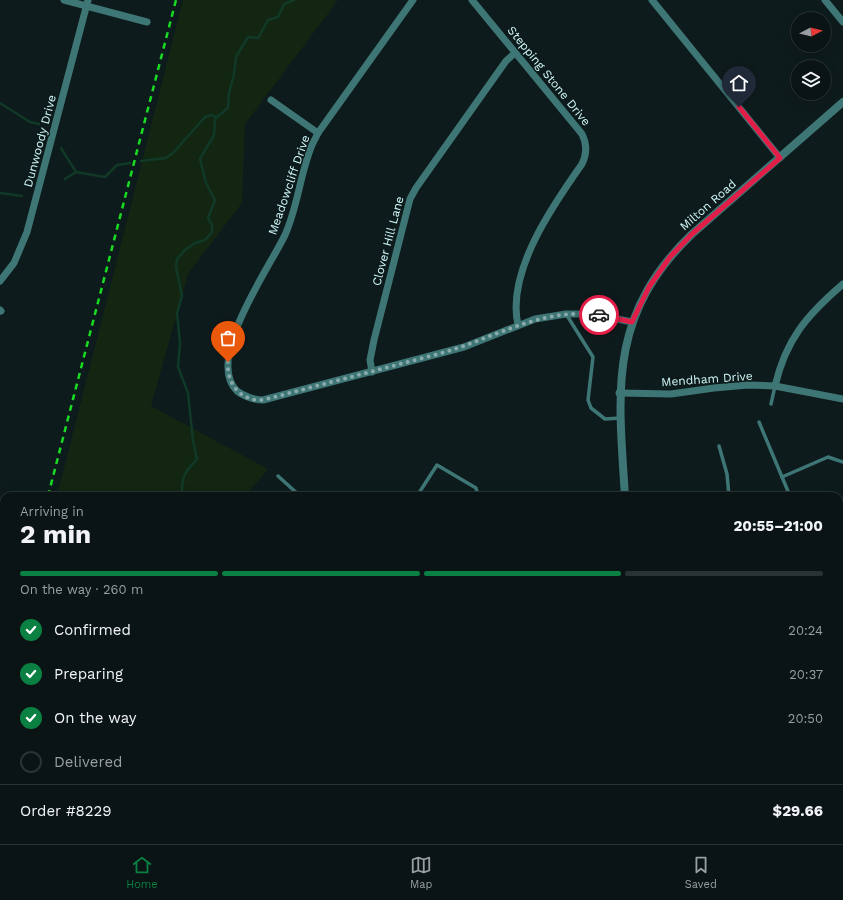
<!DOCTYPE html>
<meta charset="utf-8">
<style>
body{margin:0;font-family:"Work Sans",sans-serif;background:#131d1e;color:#f1f3f6;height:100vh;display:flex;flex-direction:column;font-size:15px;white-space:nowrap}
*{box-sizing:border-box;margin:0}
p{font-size:13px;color:#999ea0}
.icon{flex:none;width:22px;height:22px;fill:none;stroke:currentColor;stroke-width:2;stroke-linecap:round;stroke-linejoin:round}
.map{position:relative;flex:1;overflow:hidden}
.side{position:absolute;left:0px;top:492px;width:843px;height:352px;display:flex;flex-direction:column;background:#0a1415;border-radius:12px 12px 0 0;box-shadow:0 2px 10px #0003,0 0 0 1px #2a3334}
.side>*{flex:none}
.needle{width:26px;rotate:83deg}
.buttons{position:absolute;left:791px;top:12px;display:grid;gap:8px}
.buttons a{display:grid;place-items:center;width:40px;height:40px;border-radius:50%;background:#0a1415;box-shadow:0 2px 10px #0003,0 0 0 1px #2a3334;font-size:20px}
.pin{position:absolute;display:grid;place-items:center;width:34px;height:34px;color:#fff;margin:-41px -17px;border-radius:50% 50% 50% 0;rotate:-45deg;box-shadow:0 0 4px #0007}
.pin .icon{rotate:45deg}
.courier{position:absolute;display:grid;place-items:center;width:40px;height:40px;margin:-20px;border:3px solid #e11d48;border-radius:50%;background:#fff;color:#222;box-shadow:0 1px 5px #0007}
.overview em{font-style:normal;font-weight:700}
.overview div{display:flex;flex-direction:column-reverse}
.overview{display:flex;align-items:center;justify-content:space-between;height:68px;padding:0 20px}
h1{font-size:26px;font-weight:700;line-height:30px}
.bar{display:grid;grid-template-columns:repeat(4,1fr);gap:6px 4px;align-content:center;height:48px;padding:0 20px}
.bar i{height:5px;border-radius:3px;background:#2a3334}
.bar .selected{background:#0b8043}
.bar p{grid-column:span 4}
.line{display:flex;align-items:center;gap:10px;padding:0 20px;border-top:1px solid #2a3334}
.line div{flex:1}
ol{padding:0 20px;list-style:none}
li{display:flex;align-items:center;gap:12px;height:44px}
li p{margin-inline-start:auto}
li .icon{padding:4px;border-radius:50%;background:#0b8043;color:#fff;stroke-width:4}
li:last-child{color:#999ea0}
li i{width:22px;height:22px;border:2px solid #2a3334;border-radius:50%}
.tab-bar{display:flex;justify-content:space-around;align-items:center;height:56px;border-top:1px solid #2a3334;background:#0a1415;font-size:11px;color:#999ea0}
.tab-bar a{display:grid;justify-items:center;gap:2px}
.tab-bar .selected{color:#0b8043}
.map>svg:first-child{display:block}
</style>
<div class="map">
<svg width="843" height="844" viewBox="0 0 843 844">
<rect width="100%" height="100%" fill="#0e1b1c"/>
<g fill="#132612">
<polygon points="183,0 338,0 245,124 242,203 188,274 151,406 268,469 245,496 57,496"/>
<polygon points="4,709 4,802 0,800 0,725"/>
<polygon points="843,793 843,844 822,844 822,840 839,840 839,795"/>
<polygon points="78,840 312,840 312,844 86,844"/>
</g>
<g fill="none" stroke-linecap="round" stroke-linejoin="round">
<g stroke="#103a27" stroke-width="2.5">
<polyline points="0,103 30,122 39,124"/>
<polyline points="61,148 76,172"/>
<polyline points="141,161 166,158 173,153 205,117 211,115 217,117"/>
<polyline points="65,179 76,172 105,177 117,165 130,163"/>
<polyline points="0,193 22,196"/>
<path d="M 165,496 L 172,492 L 178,494 L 182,492 C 182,475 185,472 197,459 L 193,441 L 188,393 L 178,367 L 180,343 L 177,313 L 182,296 L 176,267 L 177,259 L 185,250 L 195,243 L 205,240 L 212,232 L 212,225 L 208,218 L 215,200 L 206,183 L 200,159 L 214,135 L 215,119 L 228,108 L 229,93 L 234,74 L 236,57 L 248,37 L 258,38 L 268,20 L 278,17 L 284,4 L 294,0"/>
</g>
<g stroke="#3e7676" stroke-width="3.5">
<polyline points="566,314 593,357 588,400 591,408 605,419 620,418"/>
<polyline points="771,404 775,386"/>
<polyline points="759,422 790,496"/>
<polyline points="719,446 727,474 729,496"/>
<polyline points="278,476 300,496"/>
<polyline points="782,477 828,457 843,462"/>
<polyline points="417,496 437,465 476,488 478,496"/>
<polyline points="839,548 843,546"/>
<polyline points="317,844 317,840"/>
<polyline points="532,844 532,840"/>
<polyline points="595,844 595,840"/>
</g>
<g stroke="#3e7676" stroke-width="7">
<polyline points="64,0 147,22"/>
<path d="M 413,0 L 318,133 L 312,145 C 300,174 298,206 285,235 C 270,267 204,359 237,391 C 243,396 255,400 263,400 L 464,347 L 535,319 L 566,314 L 592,314 L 632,322"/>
<path d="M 472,0 L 582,134 C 587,144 587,154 582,164 C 553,205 506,272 518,325"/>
<polyline points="652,0 780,158"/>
<polyline points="825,0 843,22"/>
<polyline points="271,100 318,133"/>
<polyline points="0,281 14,263 27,232 88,0"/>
<polyline points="0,310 1,311"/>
<polyline points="372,372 370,360 374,340 410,199 416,188 506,61 515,53"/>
<path d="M 775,386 C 786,339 807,315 843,284"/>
<polyline points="619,393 671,394 714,388 748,385 775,386 843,399"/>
<polyline points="839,733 843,745"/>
<polyline points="839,775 843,774"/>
</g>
<g stroke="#3e7676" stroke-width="8">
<path d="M 625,496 C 618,390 608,315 692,234 L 843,102"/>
<polyline points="839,673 843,672"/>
<polyline points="630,844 630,840"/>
</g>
<g stroke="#19db23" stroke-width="2.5" stroke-dasharray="6 5" stroke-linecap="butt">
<polyline points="48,496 176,0"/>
<polyline points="0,683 4,668"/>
</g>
</g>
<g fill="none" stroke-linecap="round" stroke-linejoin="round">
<path stroke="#8baaac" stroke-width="4" stroke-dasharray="0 7.2" d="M 228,362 C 226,382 240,402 263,400 L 442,353 C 494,338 543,307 599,315"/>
<polyline stroke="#e11d48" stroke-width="5" points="599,315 632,322 649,287 670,257 692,234 780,158 739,107"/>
</g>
<g text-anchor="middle" stroke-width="3" stroke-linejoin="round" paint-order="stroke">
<g font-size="12" fill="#cff7f9" stroke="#0e1b1c">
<text transform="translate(549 76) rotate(51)" y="4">Stepping Stone Drive</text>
<text transform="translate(40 141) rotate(-75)" y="4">Dunwoody Drive</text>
<text transform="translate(289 185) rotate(-71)" y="4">Meadowcliff Drive</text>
<text transform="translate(708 205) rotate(-41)" y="4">Milton Road</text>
<text transform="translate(388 241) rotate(-75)" y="4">Clover Hill Lane</text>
<text transform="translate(707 379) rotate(-4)" y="4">Mendham Drive</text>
</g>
</g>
</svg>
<div class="buttons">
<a><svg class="needle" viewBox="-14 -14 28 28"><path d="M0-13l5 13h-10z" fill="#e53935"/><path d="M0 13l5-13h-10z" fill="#999ea0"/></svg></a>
<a><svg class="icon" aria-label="layers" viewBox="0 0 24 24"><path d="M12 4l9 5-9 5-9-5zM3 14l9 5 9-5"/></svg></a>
</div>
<div class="pin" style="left:228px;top:362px;background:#ea580c"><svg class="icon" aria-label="bag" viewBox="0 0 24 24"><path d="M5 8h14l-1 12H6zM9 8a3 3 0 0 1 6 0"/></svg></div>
<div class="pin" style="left:739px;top:107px;background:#1f2937"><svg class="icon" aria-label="home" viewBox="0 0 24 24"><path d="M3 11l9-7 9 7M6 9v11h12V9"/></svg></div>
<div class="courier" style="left:599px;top:315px"><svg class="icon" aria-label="car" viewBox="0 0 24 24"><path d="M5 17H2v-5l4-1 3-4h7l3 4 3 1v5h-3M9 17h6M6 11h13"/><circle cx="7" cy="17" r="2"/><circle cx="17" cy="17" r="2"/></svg></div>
<section class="side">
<div class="overview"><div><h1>2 min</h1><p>Arriving in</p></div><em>20:55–21:00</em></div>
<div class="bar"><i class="selected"></i><i class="selected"></i><i class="selected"></i><i></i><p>On the way · 260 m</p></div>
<ol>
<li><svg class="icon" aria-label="check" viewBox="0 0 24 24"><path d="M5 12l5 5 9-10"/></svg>Confirmed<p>20:24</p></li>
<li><svg class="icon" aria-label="check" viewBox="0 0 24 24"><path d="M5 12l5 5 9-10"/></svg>Preparing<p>20:37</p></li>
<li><svg class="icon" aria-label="check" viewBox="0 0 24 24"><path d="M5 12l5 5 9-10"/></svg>On the way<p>20:50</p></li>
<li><i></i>Delivered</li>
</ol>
<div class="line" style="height:52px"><div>Order #8229</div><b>$29.66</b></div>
</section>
</div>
<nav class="tab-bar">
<a class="selected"><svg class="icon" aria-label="home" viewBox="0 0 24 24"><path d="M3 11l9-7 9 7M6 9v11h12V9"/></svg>Home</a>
<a><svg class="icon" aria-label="map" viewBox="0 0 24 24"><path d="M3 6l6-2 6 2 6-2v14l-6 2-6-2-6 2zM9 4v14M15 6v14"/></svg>Map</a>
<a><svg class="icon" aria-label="saved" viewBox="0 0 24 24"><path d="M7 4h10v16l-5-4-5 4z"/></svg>Saved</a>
</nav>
